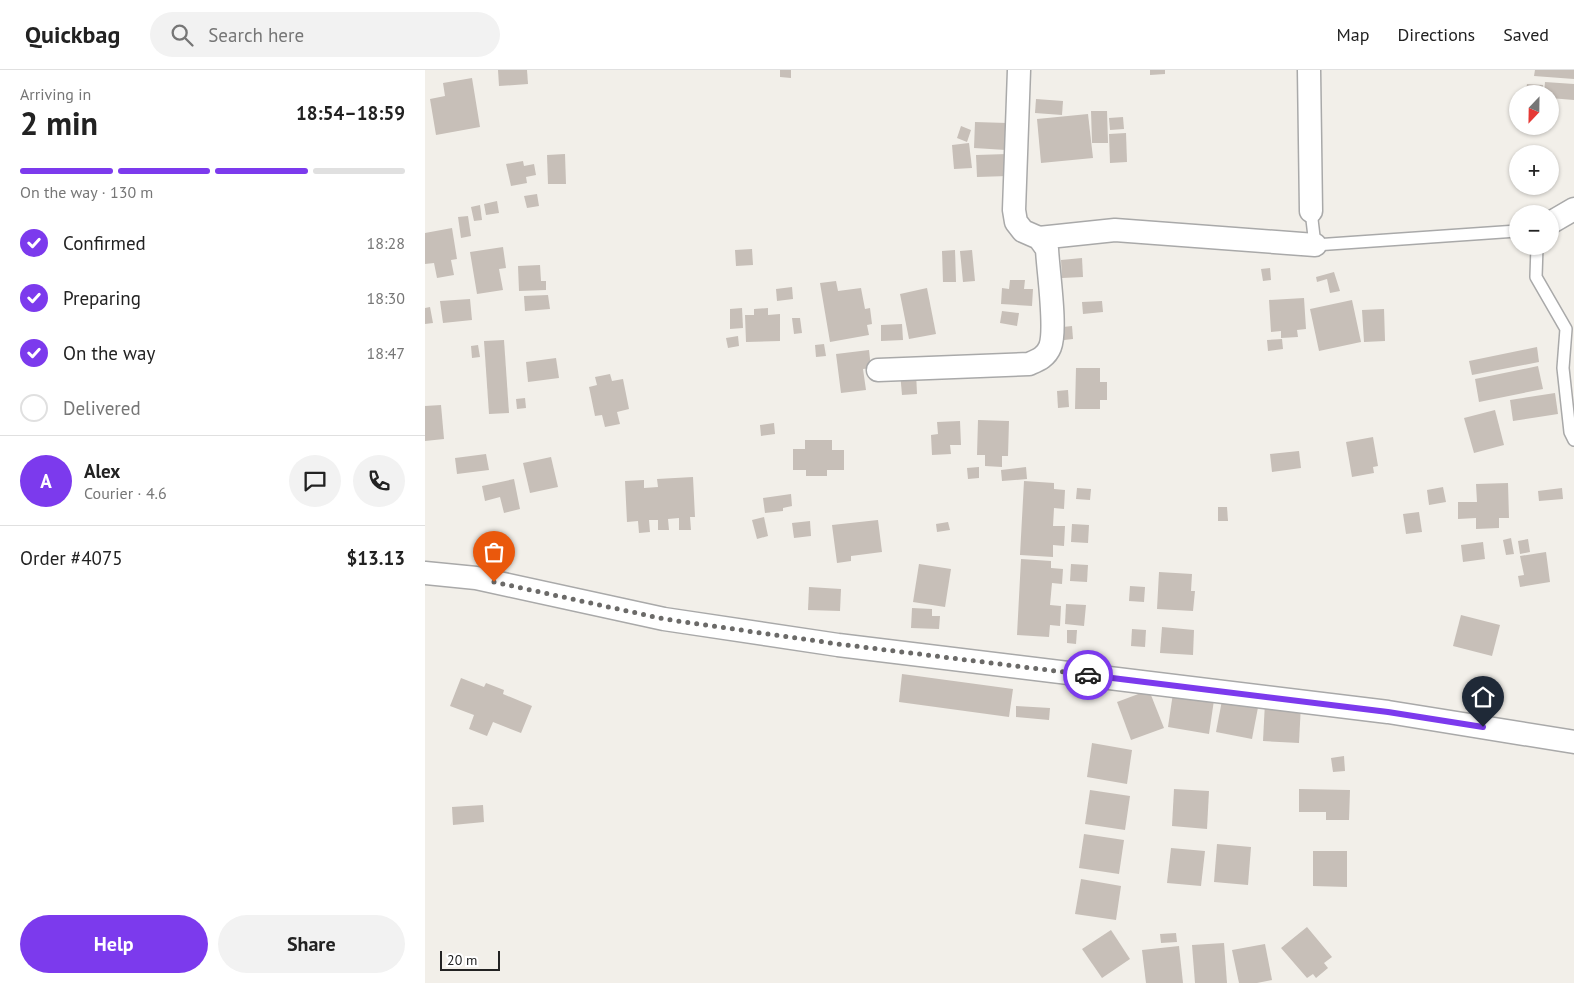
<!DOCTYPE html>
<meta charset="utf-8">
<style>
body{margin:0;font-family:"PT Sans",sans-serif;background:#f2f2f2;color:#222;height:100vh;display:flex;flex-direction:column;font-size:19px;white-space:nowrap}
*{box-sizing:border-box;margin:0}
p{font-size:16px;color:#767676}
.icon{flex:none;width:28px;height:28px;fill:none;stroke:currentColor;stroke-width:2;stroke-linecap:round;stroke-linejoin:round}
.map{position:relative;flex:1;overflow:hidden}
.panel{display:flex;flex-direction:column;background:#fff;width:425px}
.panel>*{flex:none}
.needle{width:32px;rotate:202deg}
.tools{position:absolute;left:1084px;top:15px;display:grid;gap:10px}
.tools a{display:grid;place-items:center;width:50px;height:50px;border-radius:50%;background:#fff;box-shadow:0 1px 4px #0004;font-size:25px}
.scale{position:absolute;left:15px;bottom:12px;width:60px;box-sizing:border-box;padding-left:5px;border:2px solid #222;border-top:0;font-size:14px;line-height:18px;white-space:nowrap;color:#222;-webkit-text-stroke:4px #fff;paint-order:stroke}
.pin{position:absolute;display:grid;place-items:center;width:42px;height:42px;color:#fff;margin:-51px -21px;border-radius:50% 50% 50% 0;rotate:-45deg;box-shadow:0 0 5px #0007}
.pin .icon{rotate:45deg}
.courier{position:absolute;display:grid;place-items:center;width:50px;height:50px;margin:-25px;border:4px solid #7c3aed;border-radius:50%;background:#fff;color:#222;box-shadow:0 1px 6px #0007}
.headline em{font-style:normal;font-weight:700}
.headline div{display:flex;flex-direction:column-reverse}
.headline{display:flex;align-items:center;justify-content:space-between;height:85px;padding:0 20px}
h1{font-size:32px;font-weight:700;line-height:38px}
.bar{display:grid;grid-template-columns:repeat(4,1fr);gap:8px 5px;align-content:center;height:60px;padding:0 20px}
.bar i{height:6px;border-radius:4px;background:#e0e0e0}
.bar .active{background:#7c3aed}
.bar p{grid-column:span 4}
.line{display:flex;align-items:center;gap:12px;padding:0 20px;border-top:1px solid #e0e0e0}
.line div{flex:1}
.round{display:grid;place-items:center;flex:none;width:52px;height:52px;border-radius:26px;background:#f2f2f2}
ol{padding:0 20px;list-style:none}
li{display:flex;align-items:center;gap:15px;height:55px}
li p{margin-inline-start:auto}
li .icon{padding:5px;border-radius:50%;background:#7c3aed;color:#fff;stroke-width:4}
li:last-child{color:#767676}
li i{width:28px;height:28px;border:2px solid #e0e0e0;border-radius:50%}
.primary-button{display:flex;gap:10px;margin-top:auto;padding:10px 20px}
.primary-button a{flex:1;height:58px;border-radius:30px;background:#7c3aed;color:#fff;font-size:20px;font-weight:700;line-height:58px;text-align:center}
.primary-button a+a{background:#f2f2f2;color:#222}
header{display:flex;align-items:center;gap:30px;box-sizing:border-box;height:70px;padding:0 25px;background:#fff;border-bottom:1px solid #e0e0e0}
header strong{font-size:24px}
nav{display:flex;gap:28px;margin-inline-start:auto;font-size:18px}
.search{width:350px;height:45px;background:#f2f2f2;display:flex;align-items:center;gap:12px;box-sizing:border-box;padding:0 18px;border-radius:28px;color:#767676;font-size:19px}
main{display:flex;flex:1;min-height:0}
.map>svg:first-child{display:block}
</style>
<header>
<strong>Quickbag</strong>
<div class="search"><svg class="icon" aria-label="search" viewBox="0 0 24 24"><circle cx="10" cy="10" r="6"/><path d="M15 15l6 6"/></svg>Search here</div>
<nav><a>Map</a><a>Directions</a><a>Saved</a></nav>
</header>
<main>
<section class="panel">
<div class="headline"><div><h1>2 min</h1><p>Arriving in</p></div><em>18:54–18:59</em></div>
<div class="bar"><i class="active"></i><i class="active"></i><i class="active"></i><i></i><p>On the way · 130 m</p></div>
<ol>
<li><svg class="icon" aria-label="check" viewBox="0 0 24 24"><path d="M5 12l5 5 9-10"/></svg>Confirmed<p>18:28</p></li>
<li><svg class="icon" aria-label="check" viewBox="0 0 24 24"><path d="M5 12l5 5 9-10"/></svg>Preparing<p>18:30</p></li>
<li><svg class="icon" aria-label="check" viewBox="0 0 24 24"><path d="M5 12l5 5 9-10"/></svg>On the way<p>18:47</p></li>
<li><i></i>Delivered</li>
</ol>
<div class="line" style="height:90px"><b class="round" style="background:#7c3aed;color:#fff">A</b><div><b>Alex</b><p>Courier · 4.6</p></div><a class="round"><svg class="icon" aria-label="chat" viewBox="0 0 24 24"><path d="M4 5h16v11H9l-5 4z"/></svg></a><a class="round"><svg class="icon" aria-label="phone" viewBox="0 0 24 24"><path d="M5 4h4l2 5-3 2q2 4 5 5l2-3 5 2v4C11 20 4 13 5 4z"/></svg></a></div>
<div class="line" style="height:65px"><div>Order #4075</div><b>$13.13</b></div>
<div class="primary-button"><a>Help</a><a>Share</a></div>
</section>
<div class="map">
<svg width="1149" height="913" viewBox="0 0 1149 913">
<rect width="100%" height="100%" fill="#f2efe9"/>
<g fill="#c7bfb8">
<polygon points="73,0 102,0 103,14 74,16"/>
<polygon points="355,0 366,0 366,8 355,7"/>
<polygon points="725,0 740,0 740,4 725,5"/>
<polygon points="1110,0 1149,0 1149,9 1109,6"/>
<polygon points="47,8 55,57 11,65 5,29 20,26 18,13"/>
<polygon points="1120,12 1149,14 1149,30 1125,28 1125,24 1119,24"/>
<polygon points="1102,14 1118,15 1117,24 1110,24 1110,21 1101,20"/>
<polygon points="1096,21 1108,23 1108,24 1096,24"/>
<polygon points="611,29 638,31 637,45 610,43"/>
<polygon points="666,41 682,41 683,73 667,73"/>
<polygon points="663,44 668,88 616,93 612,49"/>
<polygon points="698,47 699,59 685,60 684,48"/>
<polygon points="550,52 582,53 581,80 549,78"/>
<polygon points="536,56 546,60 542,72 532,68"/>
<polygon points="701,63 702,92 685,93 684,64"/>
<polygon points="544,73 547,98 529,99 527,75"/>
<polygon points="140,84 141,114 123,114 122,85"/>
<polygon points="582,84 583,106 552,107 551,85"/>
<polygon points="98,91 99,96 109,94 111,105 101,107 102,113 86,116 81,94"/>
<polygon points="112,124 114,136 102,138 99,126"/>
<polygon points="72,131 74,143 61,145 59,134"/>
<polygon points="55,135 57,150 49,151 46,137"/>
<polygon points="43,146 46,166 36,168 33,147"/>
<polygon points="27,158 32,189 26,190 29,205 12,208 9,193 0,194 0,163"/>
<polygon points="78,177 81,198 74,199 78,220 52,224 45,182"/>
<polygon points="327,179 328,195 311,196 310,180"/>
<polygon points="530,180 531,212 518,212 517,181"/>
<polygon points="547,180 550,211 538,212 535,181"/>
<polygon points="657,188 658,207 637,208 636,190"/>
<polygon points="115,195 116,211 121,211 121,220 94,221 93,196"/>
<polygon points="845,198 846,210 838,211 836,199"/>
<polygon points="909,202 915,221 905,223 902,209 892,212 891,207"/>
<polygon points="585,210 600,210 599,219 608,219 607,236 576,234 577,218 584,219"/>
<polygon points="411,211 413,221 436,218 440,239 445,238 447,254 442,255 444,265 405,272 395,213"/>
<polygon points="367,217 368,229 352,231 351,219"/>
<polygon points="502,218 511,264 484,269 475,224"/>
<polygon points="123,225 125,239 100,241 99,226"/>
<polygon points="879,228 881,259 872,260 873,267 856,268 856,261 846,262 844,230"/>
<polygon points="45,229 47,250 18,253 15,231"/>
<polygon points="927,230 936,272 894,281 885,239"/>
<polygon points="677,231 678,242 658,244 657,232"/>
<polygon points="5,237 8,253 0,254 0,238"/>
<polygon points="317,238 318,258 305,259 305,239"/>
<polygon points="343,238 343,245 355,244 355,271 321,272 320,245 329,245 329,239"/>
<polygon points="959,239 960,271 939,272 937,240"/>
<polygon points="577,241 594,243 592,256 575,253"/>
<polygon points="367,248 375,248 377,263 369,264"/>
<polygon points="477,254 478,270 456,271 456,255"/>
<polygon points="647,256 648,269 639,270 638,257"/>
<polygon points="313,266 314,276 303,278 301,268"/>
<polygon points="857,269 858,279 843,281 842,270"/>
<polygon points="79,270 84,343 64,344 59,271"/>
<polygon points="399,274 401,286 391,287 390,275"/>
<polygon points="53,275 55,287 47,288 46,276"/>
<polygon points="1112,277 1114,292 1047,305 1044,291"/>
<polygon points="444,280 446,298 438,299 441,320 416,323 411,284"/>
<polygon points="131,288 134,308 103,312 101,292"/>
<polygon points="1113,296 1118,319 1054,332 1050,309"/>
<polygon points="651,298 675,298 675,312 682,312 682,330 675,330 675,339 650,339"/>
<polygon points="475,302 491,302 492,324 477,325"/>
<polygon points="185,304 187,311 198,309 204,339 192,342 195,354 180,357 177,345 170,346 164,317 172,315 170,307"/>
<polygon points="643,320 644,337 633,338 632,321"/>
<polygon points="1130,323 1133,344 1088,351 1085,330"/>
<polygon points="100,328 101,338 92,339 91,329"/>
<polygon points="16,335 19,369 0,371 0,336"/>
<polygon points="1070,340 1079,375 1049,383 1039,348"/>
<polygon points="553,350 584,351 583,386 577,386 577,397 560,396 560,385 552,385"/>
<polygon points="535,351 536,375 525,375 526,384 507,385 506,365 513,364 512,352"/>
<polygon points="349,353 350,364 336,366 335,355"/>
<polygon points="948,367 953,396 948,397 949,403 927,407 921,372"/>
<polygon points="380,370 407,370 407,380 419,380 419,400 402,400 402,406 381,406 381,400 368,400 368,379 380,379"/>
<polygon points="874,381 876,398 847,402 845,384"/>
<polygon points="61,384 64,400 32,404 30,388"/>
<polygon points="126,387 133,417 105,423 98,393"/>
<polygon points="554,397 554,408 543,409 542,398"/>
<polygon points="601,397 602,409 577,411 576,400"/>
<polygon points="268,407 270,447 265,447 266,460 254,460 254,448 243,449 244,460 233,460 233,450 224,450 225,462 214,463 213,451 202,452 200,411 219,410 219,418 233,417 232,409"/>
<polygon points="89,409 95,439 79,443 75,427 60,431 57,416"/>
<polygon points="599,411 629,413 629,419 640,420 639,439 629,438 628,456 640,456 639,476 628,475 628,487 595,485"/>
<polygon points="1083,413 1084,448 1074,448 1074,458 1051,459 1051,448 1033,449 1033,432 1052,432 1051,414"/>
<polygon points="1018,417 1021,432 1004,435 1002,420"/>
<polygon points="652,418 666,419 665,430 651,429"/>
<polygon points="1137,418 1138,429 1114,431 1113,421"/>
<polygon points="366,424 367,436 358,438 358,441 340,443 338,428"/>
<polygon points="793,437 802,437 803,451 793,451"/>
<polygon points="994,442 997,462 981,464 978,444"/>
<polygon points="339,447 343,466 332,469 327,450"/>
<polygon points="453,450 457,482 426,486 426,491 412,493 407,455"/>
<polygon points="385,451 386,466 369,468 367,453"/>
<polygon points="523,452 525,460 512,462 511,454"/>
<polygon points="647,454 664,455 663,473 646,472"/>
<polygon points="1086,468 1089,484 1081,485 1078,470"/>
<polygon points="1103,469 1105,482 1095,484 1093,471"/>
<polygon points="1058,472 1060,489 1038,492 1036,475"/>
<polygon points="1121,482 1125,512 1095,517 1093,506 1099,505 1095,486"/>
<polygon points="596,489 626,491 626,498 638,499 637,514 627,513 625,535 636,536 635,556 625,555 624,567 592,565"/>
<polygon points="494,494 526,499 520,537 488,532"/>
<polygon points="646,494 663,495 662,512 645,511"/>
<polygon points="734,502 767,504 766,521 770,521 768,541 732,539"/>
<polygon points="705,516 720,517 719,532 704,531"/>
<polygon points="384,517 416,519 415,541 383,540"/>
<polygon points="641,534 661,535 659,556 640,554"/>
<polygon points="487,538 507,539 507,546 515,546 514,559 486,558"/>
<polygon points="1036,545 1075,555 1067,586 1028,576"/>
<polygon points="737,557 769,560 768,585 735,583"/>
<polygon points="707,559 721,560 720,577 706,576"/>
<polygon points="642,560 652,560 651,574 642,573"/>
<polygon points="477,604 588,619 584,647 474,632"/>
<polygon points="36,608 59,617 61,613 79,620 78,624 107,636 96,663 68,652 62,666 44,659 49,645 25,636"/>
<polygon points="724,620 739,658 706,670 692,632"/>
<polygon points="748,623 789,630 784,664 743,657"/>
<polygon points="798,625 834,632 827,669 791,662"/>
<polygon points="840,632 876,634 874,673 838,671"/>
<polygon points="591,636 625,638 624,650 591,647"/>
<polygon points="667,673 707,680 702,714 662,707"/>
<polygon points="919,686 920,701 908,702 906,688"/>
<polygon points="749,719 784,721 782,759 747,756"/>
<polygon points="874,719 925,720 924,750 901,750 901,742 874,742"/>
<polygon points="665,720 705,726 700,760 660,754"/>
<polygon points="58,735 59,752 28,755 27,737"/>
<polygon points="659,764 699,770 694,804 654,798"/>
<polygon points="792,774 826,777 823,815 789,812"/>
<polygon points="746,778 780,781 776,816 742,813"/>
<polygon points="888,781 922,781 922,817 888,816"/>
<polygon points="656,809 696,816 691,850 650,844"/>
<polygon points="882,857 907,887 899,893 903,898 891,908 888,904 882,908 856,878"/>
<polygon points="686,860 705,889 677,908 657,879"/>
<polygon points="751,863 752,872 736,873 735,864"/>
<polygon points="799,873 802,913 770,913 767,875"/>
<polygon points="840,874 847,910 832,913 814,913 807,880"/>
<polygon points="754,876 758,913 721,913 717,880"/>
</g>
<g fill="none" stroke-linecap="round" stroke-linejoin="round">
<defs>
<g id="lane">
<polyline points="886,141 890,175 1092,161"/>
<polyline points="1112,176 1111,207 1141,259 1138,298 1145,362 1149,370"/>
</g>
<g id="street">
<polyline points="884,0 886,141"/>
<polyline points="1125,153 1149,139"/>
<polyline points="614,168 690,160 890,175"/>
<path d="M 453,300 L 604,294 C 613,290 621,287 625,277 C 632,259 623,201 622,179 L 614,168 L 598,161 L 591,152 L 589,140 L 594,0"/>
<polyline points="0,503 51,508 239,549 413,575 963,642 1149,672"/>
</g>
</defs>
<use href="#lane" stroke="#a9a9a9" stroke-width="14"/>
<use href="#street" stroke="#a9a9a9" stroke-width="25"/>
<use href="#lane" stroke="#fff" stroke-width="11"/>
<use href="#street" stroke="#fff" stroke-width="22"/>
</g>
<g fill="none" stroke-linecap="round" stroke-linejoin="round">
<polyline stroke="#6b6a68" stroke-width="5" stroke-dasharray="0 9" points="69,512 239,549 413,574 663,605"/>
<polyline stroke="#7c3aed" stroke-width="6" points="663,605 963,642 1058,657"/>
</g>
</svg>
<div class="tools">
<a><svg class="needle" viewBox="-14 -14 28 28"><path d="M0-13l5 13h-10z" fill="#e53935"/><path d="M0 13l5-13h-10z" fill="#767676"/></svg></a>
<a>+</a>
<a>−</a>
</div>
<div class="scale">20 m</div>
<div class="pin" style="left:69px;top:512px;background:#ea580c"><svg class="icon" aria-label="bag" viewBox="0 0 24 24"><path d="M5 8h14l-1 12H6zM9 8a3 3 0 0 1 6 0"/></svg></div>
<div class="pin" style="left:1058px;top:657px;background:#1f2937"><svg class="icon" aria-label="home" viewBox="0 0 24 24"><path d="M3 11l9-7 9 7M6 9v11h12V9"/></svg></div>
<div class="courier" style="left:663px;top:605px"><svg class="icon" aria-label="car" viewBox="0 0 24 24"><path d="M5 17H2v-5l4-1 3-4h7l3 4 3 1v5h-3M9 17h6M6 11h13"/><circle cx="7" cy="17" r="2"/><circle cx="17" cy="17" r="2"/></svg></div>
</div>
</main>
